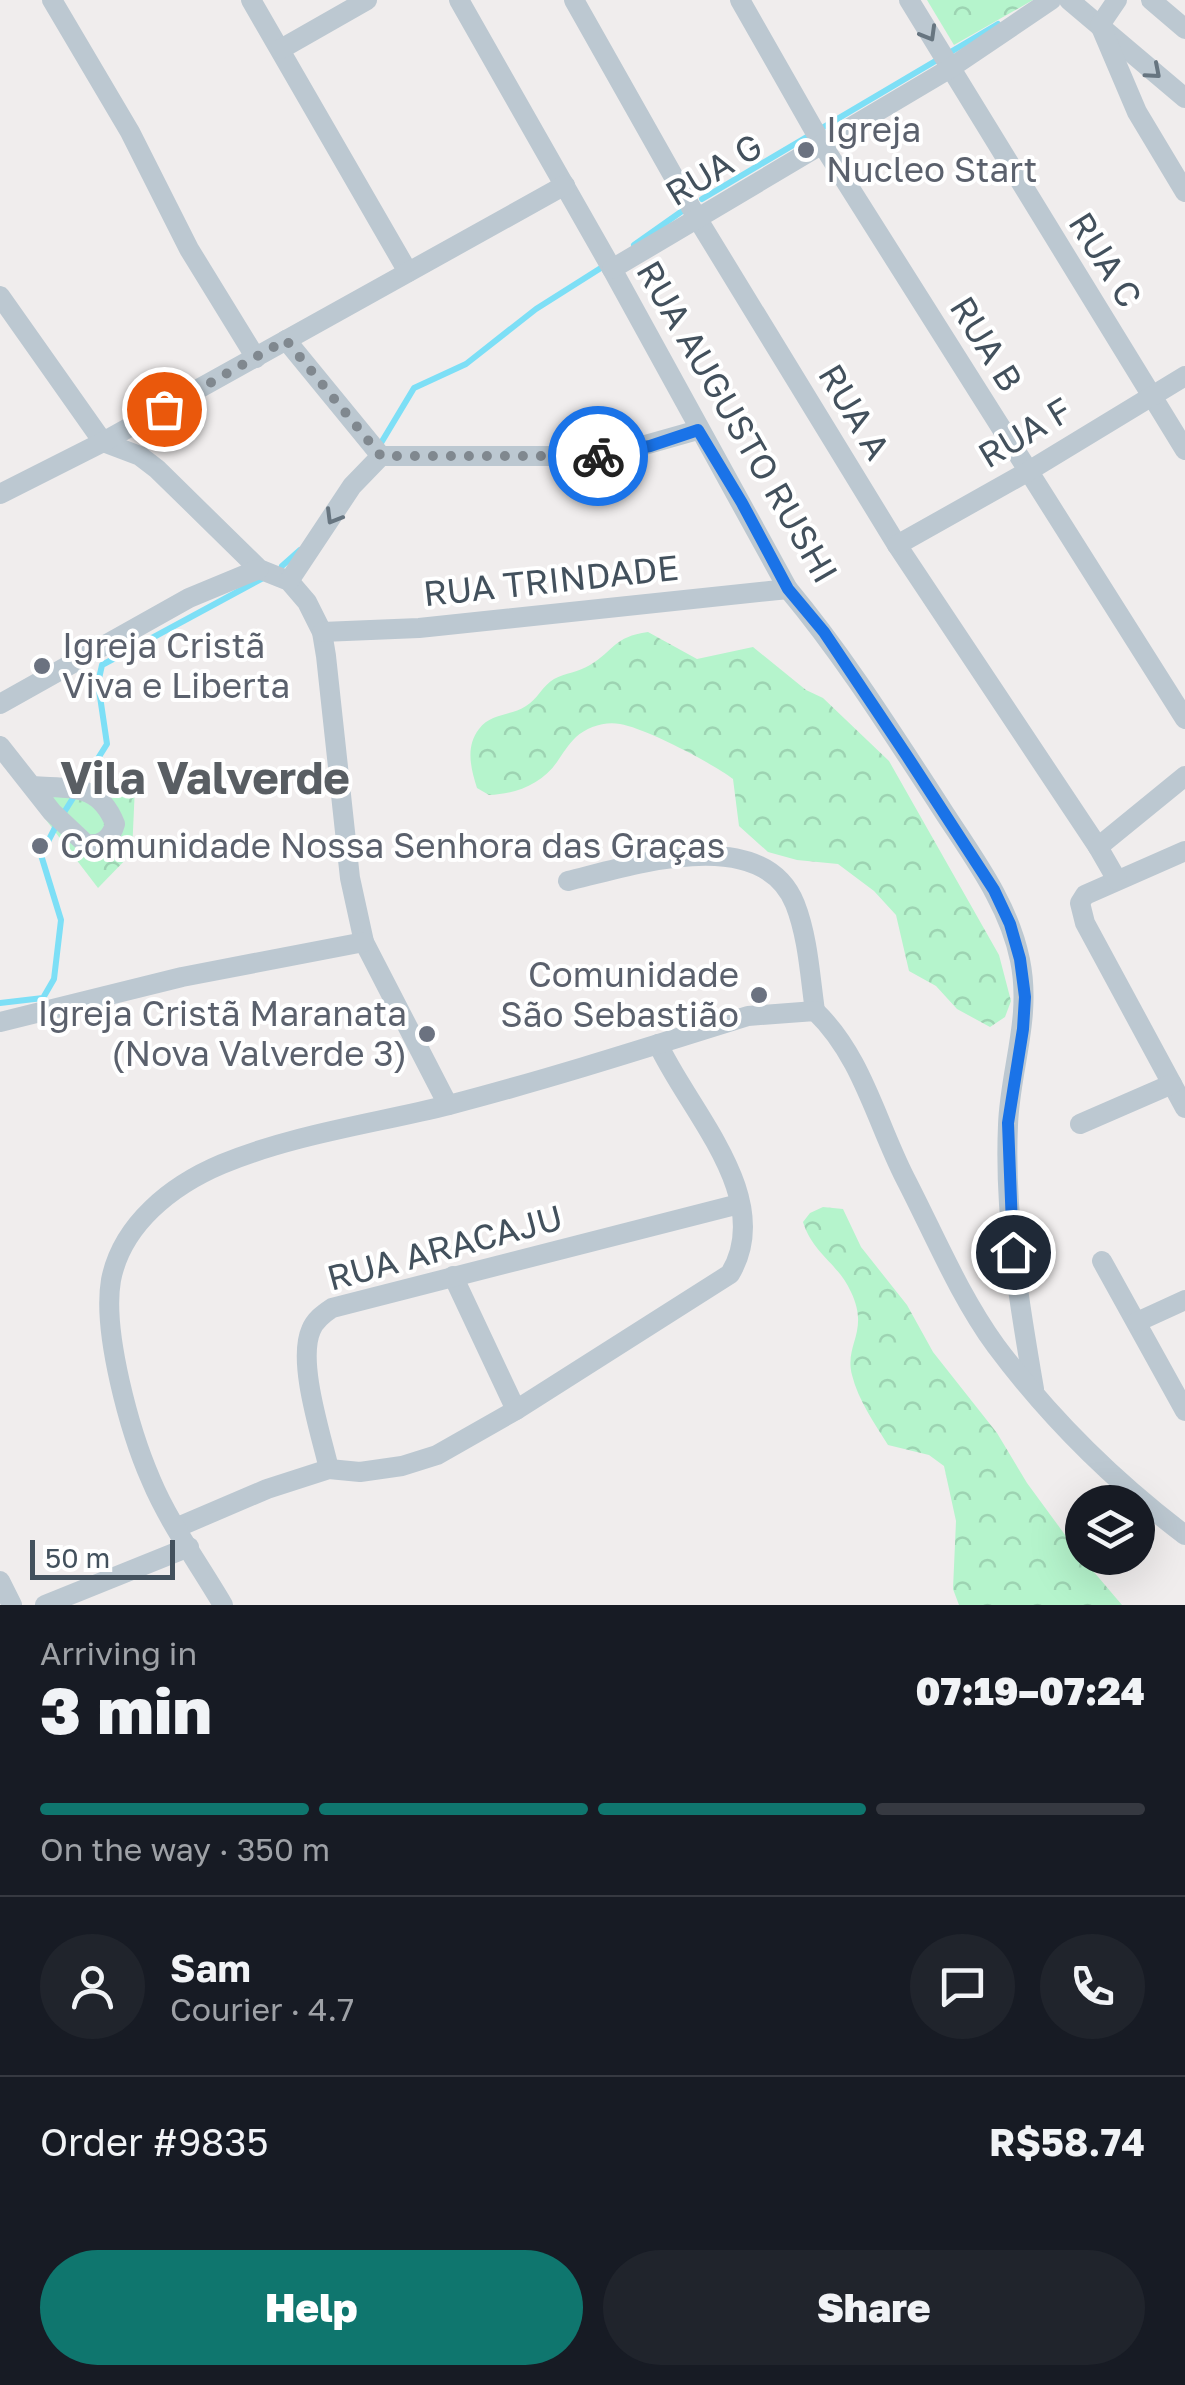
<!DOCTYPE html>
<meta charset="utf-8">
<style>
body{margin:0;font-family:"Golos Text",sans-serif;background:#20242c;color:#f1f3f6;height:100vh;display:flex;flex-direction:column;font-size:38px;white-space:nowrap}
*{box-sizing:border-box;margin:0}
p{font-size:32px;color:#9ea1a6}
.icon{flex:none;width:55px;height:55px;fill:none;stroke:currentColor;stroke-width:2;stroke-linecap:round;stroke-linejoin:round}
.map{position:relative;height:1605px;overflow:hidden}
.panel{display:flex;flex-direction:column;background:#171b24;flex:1}
.panel>*{flex:none}
.tools{position:absolute;left:1065px;top:1485px;display:grid;gap:20px}
.tools a{display:grid;place-items:center;width:90px;height:90px;border-radius:50%;background:#171b24;box-shadow:0 10px 40px #0002;font-size:50px}
.scale{position:absolute;left:30px;bottom:25px;width:145px;box-sizing:border-box;padding-left:10px;border:5px solid #43515d;border-top:0;font-size:28px;line-height:35px;white-space:nowrap;color:#43515d;-webkit-text-stroke:8px #fff;paint-order:stroke}
.pin{position:absolute;display:grid;place-items:center;width:85px;height:85px;color:#fff;margin:-42px;border:5px solid #fff;border-radius:50%;box-shadow:0 2px 10px #0007}
.courier{position:absolute;display:grid;place-items:center;width:100px;height:100px;margin:-50px;border:8px solid #1a73e8;border-radius:50%;background:#fff;color:#222;box-shadow:0 2px 12px #0007}
.head em{font-style:normal;font-weight:800}
.head div{display:flex;flex-direction:column-reverse}
.head{display:flex;align-items:center;justify-content:space-between;height:170px;padding:0 40px}
h1{font-size:65px;font-weight:800;line-height:75px}
.bar{display:grid;grid-template-columns:repeat(4,1fr);gap:15px 10px;align-content:center;height:120px;padding:0 40px}
.bar i{height:12px;border-radius:8px;background:#363941}
.bar .active{background:#0f766e}
.bar p{grid-column:span 4}
.line{display:flex;align-items:center;gap:25px;padding:0 40px;border-top:2px solid #363941}
.line div{flex:1}
.round{display:grid;place-items:center;flex:none;width:105px;height:105px;border-radius:52px;background:#20242c}
.action{display:flex;gap:20px;margin-top:auto;padding:20px 40px}
.action a{flex:1;height:115px;border-radius:60px;background:#0f766e;color:#fff;font-size:40px;font-weight:800;line-height:115px;text-align:center}
.action a+a{background:#20242c;color:#f1f3f6}
.map>svg:first-child{display:block}
</style>
<div class="map">
<svg width="1185" height="1605" viewBox="0 0 1185 1605">
<defs>
<pattern id="forest-crowns" width="20" height="18" patternUnits="userSpaceOnUse" patternTransform="scale(2.5)"><rect width="20" height="18" fill="#b5f4cc"/><path d="M2 6a3 3 0 1 1 6 0M12 15a3 3 0 1 1 6 0" fill="none" stroke="#9dd3b2"/></pattern>
</defs>
<rect width="100%" height="100%" fill="#f0eded"/>
<g fill="url(#forest-crowns)">
<polygon points="927,0 1033,0 954,45"/>
<path d="M 648,632 L 697,659 L 753,647 L 806,690 L 823,698 L 889,761 L 999,955 L 1011,1001 L 1005,1017 L 990,1027 L 957,1009 L 936,986 L 909,971 L 896,915 L 874,891 L 838,864 L 797,860 L 768,852 L 739,826 L 733,779 C 712,763 645,728 620,724 C 605,721 587,727 576,737 C 568,745 563,753 557,762 C 541,785 515,794 489,795 L 477,788 C 471,769 465,747 479,729 C 491,713 511,716 526,706 C 537,700 543,685 554,679 C 565,673 579,672 590,665 C 615,650 613,637 648,632 Z"/>
<polygon points="17,782 135,786 132,853 98,888"/>
<path d="M 823,1207 L 843,1209 L 861,1247 L 907,1305 L 933,1352 L 997,1433 L 1027,1483 L 1082,1558 L 1122,1605 L 959,1605 L 953,1589 L 956,1521 L 944,1466 L 929,1455 L 888,1445 C 875,1424 858,1400 852,1375 C 844,1344 870,1332 851,1292 C 838,1263 813,1254 803,1222 L 810,1213 Z"/>
</g>
<g fill="none" stroke-linecap="round" stroke-linejoin="round">
<g stroke="#7ddff6" stroke-width="6">
<polyline points="702,199 998,24"/>
<polyline points="634,245 685,209"/>
<polyline points="381,443 414,388 466,364 536,309 604,266"/>
<polyline points="282,566 300,550"/>
<polyline points="63,814 107,744 98,683 102,665 263,578"/>
<polyline points="0,1003 43,998 54,979 61,920 41,855 57,824"/>
</g>
<g stroke="#bcc8d1" stroke-width="20">
<polyline points="52,0 130,132 189,249 256,358"/>
<polyline points="251,0 408,272"/>
<path d="M 459,0 L 612,269 L 788,589 C 843,655 889,728 936,800 C 968,851 1008,900 1020,960 C 1032,1018 1010,1069 1008,1125 C 1004,1214 1019,1302 1034,1389"/>
<polyline points="574,0 697,218 897,545 1098,847"/>
<polyline points="740,0 822,144 1185,719"/>
<polyline points="909,0 1185,450"/>
<polyline points="1069,0 1185,98"/>
<polyline points="1117,0 1100,25 1137,112 1185,192"/>
<polyline points="1151,0 1185,29"/>
<polyline points="281,49 367,0"/>
<polyline points="612,269 949,69 1051,0"/>
<polyline points="0,296 103,442 140,456 157,469 259,569 289,581 307,602 322,632 326,656 350,878 364,942 448,1105"/>
<polyline points="286,340 381,456"/>
<polyline points="0,494 103,442 565,185"/>
<polyline points="897,545 1027,472 1185,376"/>
<polyline points="289,581 352,486 381,456 606,456 698,430"/>
<polyline points="322,632 419,628 788,589"/>
<polyline points="0,704 189,598 259,569"/>
<path d="M 0,746 L 52,812 L 86,844 C 101,846 111,839 115,824 C 99,783 71,789 33,786"/>
<polyline points="1185,851 1085,895 1080,903 1085,923 1185,1108"/>
<polyline points="1117,880 1098,847 1185,776"/>
<path d="M 568,881 C 630,866 762,822 795,904 C 808,937 810,976 815,1011"/>
<polyline points="0,1022 182,977 364,942"/>
<polyline points="1080,1124 1172,1084"/>
<polyline points="1102,1261 1185,1411"/>
<polyline points="453,1276 516,1410"/>
<polyline points="1137,1322 1185,1300"/>
<path d="M 329,1469 C 321,1434 297,1362 311,1330 C 315,1320 323,1314 332,1308 L 739,1204"/>
<path d="M 178,1527 L 267,1489 L 329,1469 L 360,1472 L 402,1466 L 437,1455 L 516,1410 L 730,1274 C 776,1198 688,1110 658,1044"/>
<polyline points="0,1581 12,1605"/>
<polyline points="45,1605 189,1547"/>
<path d="M 223,1605 C 199,1564 169,1523 151,1480 C 130,1432 102,1332 111,1280 C 122,1224 172,1185 222,1164 C 295,1134 372,1124 449,1105 C 549,1079 649,1047 748,1016 L 815,1011 C 862,1056 876,1121 905,1178 C 934,1234 959,1295 996,1346 C 1049,1417 1115,1482 1185,1535"/>
</g>
</g>
<defs><path id="oneway-chevron" d="M-2-3.5L2.5 0L-2 3.5" fill="none" stroke-width="1.6" stroke-linecap="round" stroke-linejoin="round" transform="scale(2.5)"/></defs>
<g stroke="#677580">
<use href="#oneway-chevron" transform="translate(929 34) rotate(60)"/>
<use href="#oneway-chevron" transform="translate(1154 72) rotate(41)"/>
<use href="#oneway-chevron" transform="translate(333 517) rotate(121)"/>
</g>
<g fill="none" stroke-linecap="round" stroke-linejoin="round">
<polyline stroke="#80888f" stroke-width="10" stroke-dasharray="0 18" points="164,409 286,340 381,456 598,456"/>
<polyline stroke="#1a73e8" stroke-width="12" points="598,456 650,446 698,430 742,503 788,589 824,632 907,756 994,890 1010,924 1020,959 1025,997 1023,1029 1008,1123 1013,1252"/>
</g>
<g fill="#6b7280" stroke="#fff" stroke-width="4">
<circle cx="806" cy="150" r="10"/>
<circle cx="42" cy="666" r="10"/>
<circle cx="40" cy="846" r="10"/>
<circle cx="759" cy="995" r="10"/>
<circle cx="427" cy="1034" r="10"/>
</g>
<g text-anchor="middle" stroke-width="8" stroke-linejoin="round" paint-order="stroke">
<g font-size="35" fill="#5b616d" stroke="#fff" text-anchor="start">
<text x="826" y="142">Igreja<tspan x="826" dy="40">Nucleo Start</tspan></text>
<text x="62" y="658">Igreja Cristã<tspan x="62" dy="40">Viva e Liberta</tspan></text>
<text x="60" y="858">Comunidade Nossa Senhora das Graças</text>
<text x="739" y="987" text-anchor="end">Comunidade<tspan x="739" dy="40">São Sebastião</tspan></text>
<text x="407" y="1026" text-anchor="end">Igreja Cristã Maranata<tspan x="407" dy="40">(Nova Valverde 3)</tspan></text>
</g>
<g font-size="35" fill="#43515d" stroke="#fff">
<text transform="translate(714 170) rotate(-31)" y="12">RUA G</text>
<text transform="translate(1105 260) rotate(58)" y="12">RUA C</text>
<text transform="translate(986 344) rotate(58)" y="12">RUA B</text>
<text transform="translate(854 412) rotate(59)" y="12">RUA A</text>
<text transform="translate(737 422) rotate(60)" y="12">RUA AUGUSTO RUSHI</text>
<text transform="translate(1025 433) rotate(-31)" y="12">RUA F</text>
<text transform="translate(551 581) rotate(-6)" y="12">RUA TRINDADE</text>
<text transform="translate(445 1248) rotate(-15)" y="12">RUA ARACAJU</text>
</g>
<g font-size="45" font-weight="bold" fill="#595e63" stroke="#fff">
<text x="205" y="794">Vila Valverde</text>
</g>
</g>
</svg>
<div class="tools">
<a><svg class="icon" aria-label="layers" viewBox="0 0 24 24"><path d="M12 4l9 5-9 5-9-5zM3 14l9 5 9-5"/></svg></a>
</div>
<div class="scale">50 m</div>
<div class="pin" style="left:164px;top:409px;background:#ea580c"><svg class="icon" aria-label="bag" viewBox="0 0 24 24"><path d="M5 8h14l-1 12H6zM9 8a3 3 0 0 1 6 0"/></svg></div>
<div class="pin" style="left:1013px;top:1252px;background:#1f2937"><svg class="icon" aria-label="home" viewBox="0 0 24 24"><path d="M3 11l9-7 9 7M6 9v11h12V9"/></svg></div>
<div class="courier" style="left:598px;top:456px"><svg class="icon" aria-label="bike" viewBox="0 0 24 24"><circle cx="6" cy="16" r="4"/><circle cx="18" cy="16" r="4"/><path d="M6 16l4-8h5l3 8M10 8l3 8H6M13 5h3"/></svg></div>
</div>
<section class="panel">
<div class="head"><div><h1>3 min</h1><p>Arriving in</p></div><em>07:19–07:24</em></div>
<div class="bar"><i class="active"></i><i class="active"></i><i class="active"></i><i></i><p>On the way · 350 m</p></div>
<div class="line" style="height:180px"><a class="round"><svg class="icon" aria-label="person" viewBox="0 0 24 24"><circle cx="12" cy="8" r="4"/><path d="M4 21q1-7 8-7t8 7"/></svg></a><div><b>Sam</b><p>Courier · 4.7</p></div><a class="round"><svg class="icon" aria-label="chat" viewBox="0 0 24 24"><path d="M4 5h16v11H9l-5 4z"/></svg></a><a class="round"><svg class="icon" aria-label="phone" viewBox="0 0 24 24"><path d="M5 4h4l2 5-3 2q2 4 5 5l2-3 5 2v4C11 20 4 13 5 4z"/></svg></a></div>
<div class="line" style="height:130px"><div>Order #9835</div><b>R$58.74</b></div>
<div class="action"><a>Help</a><a>Share</a></div>
</section>
